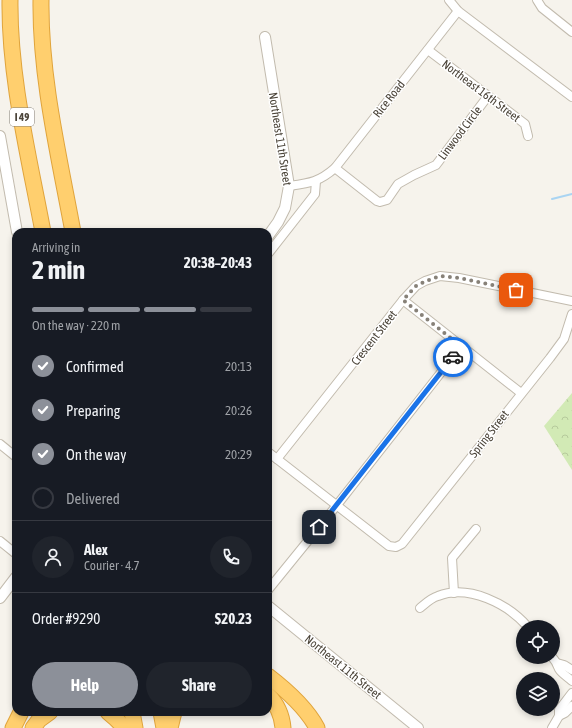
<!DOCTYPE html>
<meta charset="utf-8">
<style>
body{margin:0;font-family:"Asap Condensed",sans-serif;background:#20242c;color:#f1f3f6;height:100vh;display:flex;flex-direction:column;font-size:15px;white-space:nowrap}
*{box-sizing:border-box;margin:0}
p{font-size:13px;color:#9ea1a6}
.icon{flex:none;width:22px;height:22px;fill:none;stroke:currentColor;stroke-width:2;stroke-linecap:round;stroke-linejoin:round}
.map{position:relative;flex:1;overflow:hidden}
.side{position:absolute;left:12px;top:228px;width:260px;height:488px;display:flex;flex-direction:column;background:#171b24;border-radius:12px;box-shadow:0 2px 6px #0003}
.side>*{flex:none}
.tools{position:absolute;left:516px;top:620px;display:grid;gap:8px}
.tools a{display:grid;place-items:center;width:44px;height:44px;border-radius:50%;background:#171b24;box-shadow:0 2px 6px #0003;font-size:20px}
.pin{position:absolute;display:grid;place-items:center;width:34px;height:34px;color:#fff;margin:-17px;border-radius:8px;box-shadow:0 2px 6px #0006}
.courier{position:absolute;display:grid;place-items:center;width:40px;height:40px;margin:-20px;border:3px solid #1a73e8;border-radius:50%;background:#fff;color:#222;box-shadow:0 1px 5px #0007}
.summary em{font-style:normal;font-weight:700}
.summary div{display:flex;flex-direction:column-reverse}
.summary{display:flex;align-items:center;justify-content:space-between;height:68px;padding:0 20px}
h1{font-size:26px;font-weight:700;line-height:30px}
.bar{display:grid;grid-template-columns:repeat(4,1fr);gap:6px 4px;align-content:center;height:48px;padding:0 20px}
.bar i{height:5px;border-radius:3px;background:#363941}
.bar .on{background:#8c9099}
.bar p{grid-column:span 4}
.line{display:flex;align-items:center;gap:10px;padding:0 20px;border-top:1px solid #363941}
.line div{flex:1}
.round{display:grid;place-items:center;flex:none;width:42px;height:42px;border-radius:21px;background:#20242c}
ol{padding:0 20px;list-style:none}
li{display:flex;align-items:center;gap:12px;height:44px}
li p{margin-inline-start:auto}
li .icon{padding:4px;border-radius:50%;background:#8c9099;color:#fff;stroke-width:4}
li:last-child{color:#9ea1a6}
li i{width:22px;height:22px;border:2px solid #363941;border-radius:50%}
.primary-button{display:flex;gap:8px;margin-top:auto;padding:8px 20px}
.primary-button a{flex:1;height:46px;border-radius:24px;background:#8c9099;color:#fff;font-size:16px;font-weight:700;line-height:46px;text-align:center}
.primary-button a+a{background:#20242c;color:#f1f3f6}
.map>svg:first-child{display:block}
</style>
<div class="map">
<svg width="572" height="728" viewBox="0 0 572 728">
<defs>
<pattern id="forest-crowns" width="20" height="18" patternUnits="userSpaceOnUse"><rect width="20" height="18" fill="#d2eab5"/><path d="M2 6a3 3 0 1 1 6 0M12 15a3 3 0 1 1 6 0" fill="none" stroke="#b6ca9c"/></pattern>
</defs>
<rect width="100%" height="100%" fill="#f6f3ec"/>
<polygon fill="url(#forest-crowns)" points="572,393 572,470 544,426"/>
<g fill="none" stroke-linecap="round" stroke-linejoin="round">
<polyline stroke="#a9d4f2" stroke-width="2" points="552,199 572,194"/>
<defs>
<g id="minor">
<polyline points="449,0 458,11 572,97"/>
<polyline points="537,0 542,8 572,32"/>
<polyline points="428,50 525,124 528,136"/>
<polyline points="335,168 377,201 380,202 387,200 398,184 414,175 436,165 488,96"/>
<path d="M 289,186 C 310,183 319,182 335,168 L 458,11"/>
<polyline points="268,254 315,194 316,181"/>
<polyline points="403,300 521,393"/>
<polyline points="0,444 16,457"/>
<polyline points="268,452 389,546 396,547 402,544 550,358 564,339 572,314"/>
<polyline points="277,459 403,300 416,286 425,281 440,276 459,278 572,301"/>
<polyline points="0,541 16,554"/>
<polyline points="268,590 337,505 461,347"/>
<polyline points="454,593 452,558 476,529"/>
<path d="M 420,608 C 426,603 431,598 438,596 C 469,584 508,604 528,627"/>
<path d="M 552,657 C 556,661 557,664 559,669 C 562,674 568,677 572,681"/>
<polyline points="557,663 564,665 572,670"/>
<polyline points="559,716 565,713 572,706"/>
<polyline points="552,728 559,716 559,710 572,693"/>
</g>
<g id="tertiary">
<polyline points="265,37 289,186 285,208 278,222 268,236"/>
<polyline points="0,136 17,232"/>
<polyline points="0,598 16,577"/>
<polyline points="268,606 418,728"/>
</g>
<g id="motorway">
<path d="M 10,0 C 9,77 29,157 43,232"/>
<path d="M 41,0 C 40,77 59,156 73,232"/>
<path d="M 268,676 C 285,689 307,709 317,728"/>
<path d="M 268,695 C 277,704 282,716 283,728"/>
<polyline points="108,712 115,718 125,728"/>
<polyline points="132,712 135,728"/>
<polyline points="161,712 164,728"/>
<polyline points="13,728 21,712"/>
<polyline points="33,728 39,720 50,712"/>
<polyline points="170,728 174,712"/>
</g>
</defs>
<use href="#minor" stroke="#c2bbae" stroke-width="10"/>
<use href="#tertiary" stroke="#c2bbae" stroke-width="12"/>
<use href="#motorway" stroke="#e0a43c" stroke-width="17"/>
<use href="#minor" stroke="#fff" stroke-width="8"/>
<use href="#tertiary" stroke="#fff" stroke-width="10"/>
<use href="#motorway" stroke="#ffcf6e" stroke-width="15"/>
</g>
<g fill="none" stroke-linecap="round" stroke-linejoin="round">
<polyline stroke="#878178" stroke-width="4" stroke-dasharray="0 7.2" points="453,357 462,347 403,300 416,286 426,281 440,276 460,278 516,290"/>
<polyline stroke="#1a73e8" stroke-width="5" points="319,527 453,357"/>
</g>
<g text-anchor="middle" stroke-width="3" stroke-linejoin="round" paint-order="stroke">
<rect fill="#fff" stroke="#817c74" stroke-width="1" x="10" y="108" width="24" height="18" rx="3"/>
<g font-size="11" font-weight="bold" fill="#4b4439">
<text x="22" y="121">I 49</text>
</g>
<g font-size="12" fill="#4b4439" stroke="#fff">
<text transform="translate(481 91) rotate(37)" y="4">Northeast 16th Street</text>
<text transform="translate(389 99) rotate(-52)" y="4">Rice Road</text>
<text transform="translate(460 133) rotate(-53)" y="4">Linwood Circle</text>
<text transform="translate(280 139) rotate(81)" y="4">Northeast 11th Street</text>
<text transform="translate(374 338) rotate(-52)" y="4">Crescent Street</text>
<text transform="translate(489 434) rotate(-52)" y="4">Spring Street</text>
<text transform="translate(343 667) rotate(39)" y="4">Northeast 11th Street</text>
</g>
</g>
</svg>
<div class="tools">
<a><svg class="icon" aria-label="locate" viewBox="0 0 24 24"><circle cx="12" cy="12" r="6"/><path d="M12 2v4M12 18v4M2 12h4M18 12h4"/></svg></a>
<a><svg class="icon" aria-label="layers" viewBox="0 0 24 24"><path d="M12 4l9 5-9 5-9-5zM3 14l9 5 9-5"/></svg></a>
</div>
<div class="pin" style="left:516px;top:290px;background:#ea580c"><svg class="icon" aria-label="bag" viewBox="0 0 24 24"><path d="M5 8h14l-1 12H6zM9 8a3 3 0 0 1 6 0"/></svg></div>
<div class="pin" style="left:319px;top:527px;background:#1f2937"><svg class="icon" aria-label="home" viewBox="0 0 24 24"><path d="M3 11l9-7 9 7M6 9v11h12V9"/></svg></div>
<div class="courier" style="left:453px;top:357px"><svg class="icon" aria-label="car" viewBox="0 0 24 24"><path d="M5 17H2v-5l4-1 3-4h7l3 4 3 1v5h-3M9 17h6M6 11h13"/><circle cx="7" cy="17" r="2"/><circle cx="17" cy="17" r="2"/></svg></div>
<section class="side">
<div class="summary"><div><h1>2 min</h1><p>Arriving in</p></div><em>20:38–20:43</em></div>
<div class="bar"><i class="on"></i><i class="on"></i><i class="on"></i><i></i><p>On the way · 220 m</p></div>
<ol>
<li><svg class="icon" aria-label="check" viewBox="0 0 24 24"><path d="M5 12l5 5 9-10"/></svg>Confirmed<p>20:13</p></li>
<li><svg class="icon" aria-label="check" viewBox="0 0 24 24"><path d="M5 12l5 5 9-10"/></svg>Preparing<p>20:26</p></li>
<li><svg class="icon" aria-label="check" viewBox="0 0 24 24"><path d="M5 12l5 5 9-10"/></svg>On the way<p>20:29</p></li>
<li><i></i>Delivered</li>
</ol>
<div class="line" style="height:72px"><a class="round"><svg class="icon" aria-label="person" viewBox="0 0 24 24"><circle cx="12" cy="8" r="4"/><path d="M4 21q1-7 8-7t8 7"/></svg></a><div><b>Alex</b><p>Courier · 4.7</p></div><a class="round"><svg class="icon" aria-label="phone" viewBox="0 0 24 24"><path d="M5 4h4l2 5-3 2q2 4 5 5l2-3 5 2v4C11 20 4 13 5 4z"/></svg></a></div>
<div class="line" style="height:52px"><div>Order #9290</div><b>$20.23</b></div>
<div class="primary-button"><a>Help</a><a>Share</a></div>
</section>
</div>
